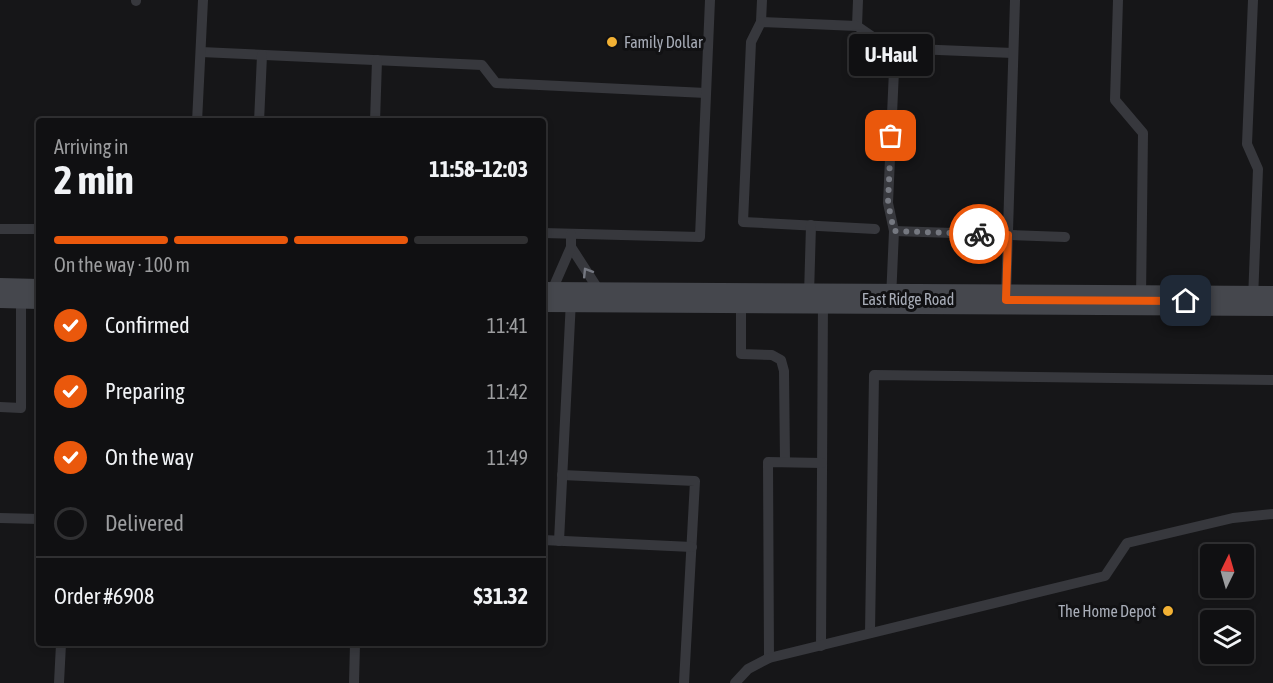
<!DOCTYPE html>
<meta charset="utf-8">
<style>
body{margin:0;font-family:"Asap Condensed",sans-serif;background:#19191b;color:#f1f3f6;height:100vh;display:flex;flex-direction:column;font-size:22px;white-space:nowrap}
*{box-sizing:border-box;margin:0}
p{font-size:20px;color:#9c9d9f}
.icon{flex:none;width:33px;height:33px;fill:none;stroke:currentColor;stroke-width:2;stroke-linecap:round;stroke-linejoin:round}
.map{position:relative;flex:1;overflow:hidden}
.drawer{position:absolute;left:36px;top:118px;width:510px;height:528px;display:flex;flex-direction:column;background:#101012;border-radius:6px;box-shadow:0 3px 9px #0003,0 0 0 2px #303032}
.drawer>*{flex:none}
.needle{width:39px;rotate:5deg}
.controls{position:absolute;left:1200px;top:544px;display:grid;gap:12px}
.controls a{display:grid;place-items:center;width:54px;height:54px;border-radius:6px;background:#101012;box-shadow:0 3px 9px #0003,0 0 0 2px #303032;font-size:30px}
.pin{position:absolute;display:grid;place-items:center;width:51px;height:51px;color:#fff;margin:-26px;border-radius:12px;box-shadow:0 3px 9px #0006}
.courier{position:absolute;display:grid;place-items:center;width:60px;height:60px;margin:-30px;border:4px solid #ea580c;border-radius:50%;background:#fff;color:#222;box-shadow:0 2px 8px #0007}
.bubble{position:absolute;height:42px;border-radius:6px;background:#101012;box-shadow:0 3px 9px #0003,0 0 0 2px #303032;font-size:20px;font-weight:700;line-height:42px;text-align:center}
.overview em{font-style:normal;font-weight:700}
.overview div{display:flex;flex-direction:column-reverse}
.overview{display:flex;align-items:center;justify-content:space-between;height:102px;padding:0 18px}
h1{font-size:39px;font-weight:700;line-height:45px}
.bar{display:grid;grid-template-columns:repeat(4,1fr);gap:9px 6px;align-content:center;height:72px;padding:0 18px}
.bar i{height:8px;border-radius:4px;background:#303032}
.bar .current{background:#ea580c}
.bar p{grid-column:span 4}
.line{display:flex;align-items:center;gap:15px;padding:0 18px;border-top:2px solid #303032}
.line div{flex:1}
ol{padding:0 18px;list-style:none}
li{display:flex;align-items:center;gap:18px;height:66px}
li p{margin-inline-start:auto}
li .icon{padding:6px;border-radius:50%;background:#ea580c;color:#fff;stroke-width:4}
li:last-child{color:#9c9d9f}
li i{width:33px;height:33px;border:3px solid #303032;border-radius:50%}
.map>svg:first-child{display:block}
</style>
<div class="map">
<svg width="1273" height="683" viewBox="0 0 1273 683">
<rect width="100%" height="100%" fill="#161618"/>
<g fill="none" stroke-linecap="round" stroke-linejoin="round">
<g stroke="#37383d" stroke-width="10">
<polyline points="1118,0 1115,100 1143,133 1141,298"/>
<polyline points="1253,0 1247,144 1258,169 1253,300"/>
<polyline points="136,1 136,0"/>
<polyline points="761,22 762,0"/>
<polyline points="857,26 858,0"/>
<polyline points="201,52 482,65 496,83 706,93"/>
<polyline points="197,122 203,0"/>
<polyline points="259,122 262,55"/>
<polyline points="375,122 377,60"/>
<polyline points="0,229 39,229"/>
<polyline points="875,229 743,222 751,42 761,22 857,26 889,48 1013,53"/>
<polyline points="894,231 1065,237"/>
<polyline points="543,233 700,237 710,0"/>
<polyline points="571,247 600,292"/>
<polyline points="550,295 571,247 571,234"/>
<polyline points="809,295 811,225"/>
<polyline points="1006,297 1015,0"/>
<polyline points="741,298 741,354 772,355 781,360 784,371 785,462"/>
<polyline points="891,299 894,231 888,203 895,48"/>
<polyline points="0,407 21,408 21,294"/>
<polyline points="562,475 695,481 684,683"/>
<polyline points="0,518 39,519"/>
<polyline points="543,540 692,547"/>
<polyline points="559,541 571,300"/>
<polyline points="870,633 874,375 1273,380"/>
<polyline points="821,646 823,299"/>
<polyline points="769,658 768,462 822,463"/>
<polyline points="59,683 61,644"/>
<polyline points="354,683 355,644"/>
<polyline points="735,683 748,669 769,658 1105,576 1127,543 1233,518 1273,514"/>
</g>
<g stroke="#45474d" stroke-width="30">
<polyline points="0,293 39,294"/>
<polyline points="543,297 1273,301"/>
</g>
</g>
<defs><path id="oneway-chevron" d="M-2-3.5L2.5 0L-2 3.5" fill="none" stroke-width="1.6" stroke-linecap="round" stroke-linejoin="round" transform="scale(1.5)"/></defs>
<use stroke="#757881" href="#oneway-chevron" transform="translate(587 272) rotate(-122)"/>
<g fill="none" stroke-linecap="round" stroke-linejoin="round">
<polyline stroke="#757880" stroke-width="6" stroke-dasharray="0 10.8" points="891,136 888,203 894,231 979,234"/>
<polyline stroke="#ea580c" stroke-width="8" points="979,234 1008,235 1006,300 1186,301"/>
</g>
<g fill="#f2b134" stroke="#111113" stroke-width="2">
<circle cx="612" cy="42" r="6"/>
<circle cx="1168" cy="611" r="6"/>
</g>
<g text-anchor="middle" stroke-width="6" stroke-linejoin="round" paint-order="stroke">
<g font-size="16" fill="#a8adb8" stroke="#111113" text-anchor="start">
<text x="624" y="48">Family Dollar</text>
<text x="1156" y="617" text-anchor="end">The Home Depot</text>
</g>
<g font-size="16" fill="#a8adb8" stroke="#111113">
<text x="908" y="305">East Ridge Road</text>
</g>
</g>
</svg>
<div class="controls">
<a><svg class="needle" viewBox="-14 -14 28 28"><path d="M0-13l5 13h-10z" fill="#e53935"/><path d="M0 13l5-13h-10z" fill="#9c9d9f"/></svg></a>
<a><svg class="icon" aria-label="layers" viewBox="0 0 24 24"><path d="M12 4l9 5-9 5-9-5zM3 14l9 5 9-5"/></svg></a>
</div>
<div class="pin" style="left:891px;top:136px;background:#ea580c"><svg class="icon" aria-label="bag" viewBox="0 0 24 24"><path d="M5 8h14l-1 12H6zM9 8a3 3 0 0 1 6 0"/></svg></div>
<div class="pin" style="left:1186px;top:301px;background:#1f2937"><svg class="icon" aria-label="home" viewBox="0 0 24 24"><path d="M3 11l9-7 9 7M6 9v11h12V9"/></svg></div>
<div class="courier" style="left:979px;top:234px"><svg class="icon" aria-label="bike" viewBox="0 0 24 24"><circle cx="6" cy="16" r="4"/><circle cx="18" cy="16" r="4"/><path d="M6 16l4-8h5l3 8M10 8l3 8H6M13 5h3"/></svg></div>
<div class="bubble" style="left:849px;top:34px;width:84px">U-Haul</div>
<section class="drawer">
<div class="overview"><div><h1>2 min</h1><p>Arriving in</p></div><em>11:58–12:03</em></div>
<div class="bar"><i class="current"></i><i class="current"></i><i class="current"></i><i></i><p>On the way · 100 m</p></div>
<ol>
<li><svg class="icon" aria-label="check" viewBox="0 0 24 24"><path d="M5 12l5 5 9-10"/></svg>Confirmed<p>11:41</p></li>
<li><svg class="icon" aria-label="check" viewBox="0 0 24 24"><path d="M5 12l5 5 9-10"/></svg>Preparing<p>11:42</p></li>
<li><svg class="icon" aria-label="check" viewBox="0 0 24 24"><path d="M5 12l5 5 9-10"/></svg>On the way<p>11:49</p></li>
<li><i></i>Delivered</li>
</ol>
<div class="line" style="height:78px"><div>Order #6908</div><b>$31.32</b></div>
</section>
</div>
